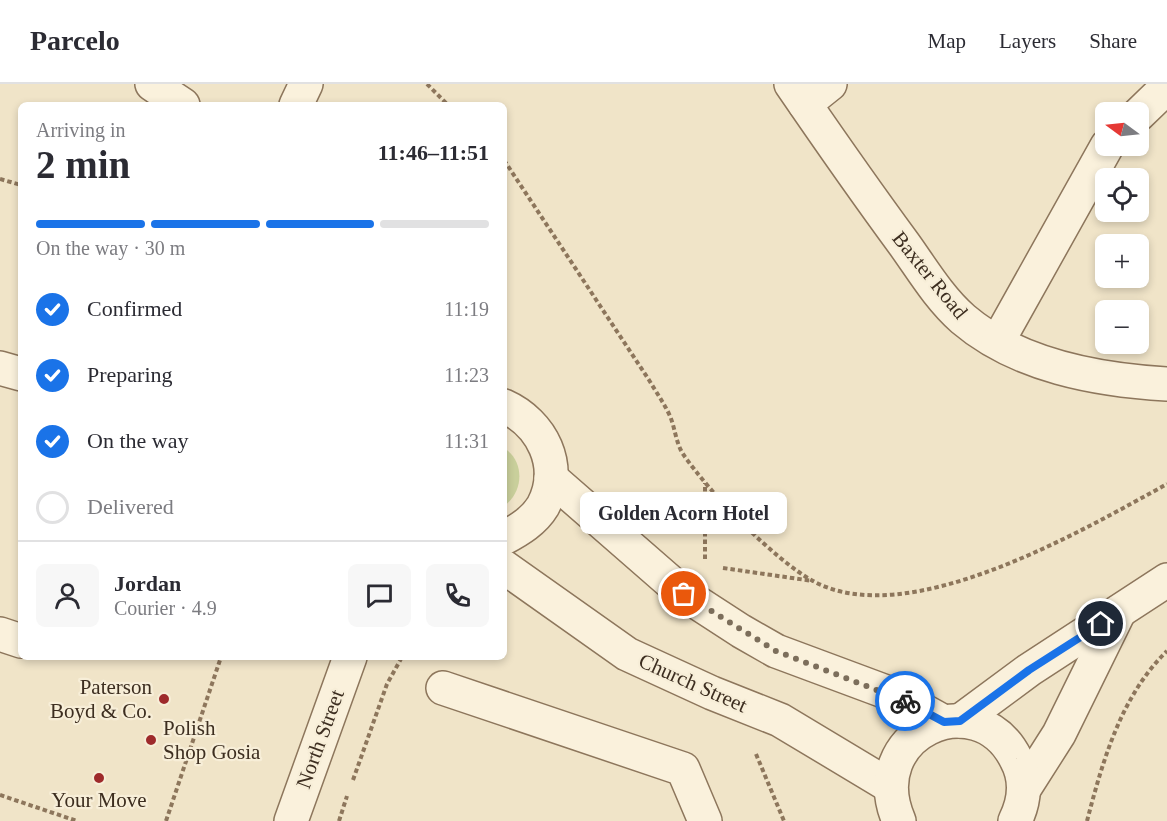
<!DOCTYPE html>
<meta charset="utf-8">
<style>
body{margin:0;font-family:Georgia,serif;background:#f7f7f7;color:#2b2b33;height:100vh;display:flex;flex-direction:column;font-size:22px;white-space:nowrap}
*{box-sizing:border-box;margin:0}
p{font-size:20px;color:#7c7c81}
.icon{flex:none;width:33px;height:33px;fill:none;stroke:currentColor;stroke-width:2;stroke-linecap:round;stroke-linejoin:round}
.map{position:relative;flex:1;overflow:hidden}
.sheet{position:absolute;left:18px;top:18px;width:489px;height:558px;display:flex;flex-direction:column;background:#fff;border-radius:9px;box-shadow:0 3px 9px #0003}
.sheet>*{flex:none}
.needle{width:39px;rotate:285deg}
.controls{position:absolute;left:1095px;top:18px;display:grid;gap:12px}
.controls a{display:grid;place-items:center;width:54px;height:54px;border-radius:9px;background:#fff;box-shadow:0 3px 9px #0003;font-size:30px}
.pin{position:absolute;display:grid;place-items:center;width:51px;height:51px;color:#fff;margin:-26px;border:3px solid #fff;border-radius:50%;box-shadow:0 2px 6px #0007}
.courier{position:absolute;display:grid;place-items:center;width:60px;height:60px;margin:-30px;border:4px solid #1a73e8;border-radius:50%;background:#fff;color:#222;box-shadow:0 2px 8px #0007}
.bubble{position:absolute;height:42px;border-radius:9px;background:#fff;box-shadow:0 3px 9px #0003;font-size:20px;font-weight:700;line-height:42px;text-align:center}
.summary em{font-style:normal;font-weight:700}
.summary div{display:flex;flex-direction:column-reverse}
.summary{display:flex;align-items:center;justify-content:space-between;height:102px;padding:0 18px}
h1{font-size:39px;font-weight:700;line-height:45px}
.bar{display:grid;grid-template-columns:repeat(4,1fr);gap:9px 6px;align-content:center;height:72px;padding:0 18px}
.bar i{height:8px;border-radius:4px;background:#e1e1e2}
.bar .selected{background:#1a73e8}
.bar p{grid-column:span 4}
.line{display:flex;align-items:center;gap:15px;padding:0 18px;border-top:2px solid #e1e1e2}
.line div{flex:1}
.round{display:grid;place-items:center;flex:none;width:63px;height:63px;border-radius:9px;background:#f7f7f7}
ol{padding:0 18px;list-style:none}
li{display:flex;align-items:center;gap:18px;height:66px}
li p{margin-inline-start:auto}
li .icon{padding:6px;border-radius:50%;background:#1a73e8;color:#fff;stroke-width:4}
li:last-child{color:#7c7c81}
li i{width:33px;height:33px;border:3px solid #e1e1e2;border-radius:50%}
header{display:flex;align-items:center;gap:36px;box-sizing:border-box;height:84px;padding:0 30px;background:#fff;border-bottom:2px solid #e1e1e2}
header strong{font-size:28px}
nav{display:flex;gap:33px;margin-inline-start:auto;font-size:21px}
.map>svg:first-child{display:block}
</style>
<header>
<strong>Parcelo</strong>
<nav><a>Map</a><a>Layers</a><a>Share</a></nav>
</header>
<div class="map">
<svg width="1167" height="737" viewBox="0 0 1167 737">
<rect width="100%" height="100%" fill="#f0e4c8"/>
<path fill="#c9cf9b" d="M 504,364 C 525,377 524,408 504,422 Z"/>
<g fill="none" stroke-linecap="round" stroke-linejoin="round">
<defs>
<g id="minor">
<polyline points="152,0 183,21"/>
<path d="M 791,0 C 828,54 865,107 904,160 C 922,185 939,214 963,235 C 1018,282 1097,296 1167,300"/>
<polyline points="805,20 830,0"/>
<polyline points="296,21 306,0"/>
<polyline points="1138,31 1167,3"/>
<polyline points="998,257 1107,62"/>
<polyline points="0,284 21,290"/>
<path d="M 504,322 C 542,339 564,382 543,422 C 534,437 519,446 504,454"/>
<polyline points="551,394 684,510 741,547 776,567 897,612 944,638"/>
<polyline points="504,483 627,570 712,609 780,636 890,702"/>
<polyline points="0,550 21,557"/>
<polyline points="443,604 683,685 705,737"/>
<polyline points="960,637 1029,586 1167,496"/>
<polyline points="1024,705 1059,650 1119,528"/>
<polyline points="291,737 350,573"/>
<path d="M 899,737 C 861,650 977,597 1016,675 C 1027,695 1025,717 1015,737"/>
</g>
</defs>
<use href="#minor" stroke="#8d765c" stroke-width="36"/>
<g stroke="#8d765c" stroke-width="4" stroke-dasharray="4.5 3" stroke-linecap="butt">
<polyline points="427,0 448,21"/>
<path d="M 504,76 L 649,296 C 656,308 664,319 670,332 C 675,344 676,359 683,370 C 709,408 773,475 813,497 C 908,549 1083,446 1167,400"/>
<polyline points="0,95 21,101"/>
<polyline points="705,475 705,399"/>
<polyline points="723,484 813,497"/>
<polyline points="756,670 784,737"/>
<polyline points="353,696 387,600 402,573"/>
<polyline points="0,711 77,737"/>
<polyline points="166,737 221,573"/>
<polyline points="339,737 347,712"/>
<path d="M 1087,737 C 1103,676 1121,612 1167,567"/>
</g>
<use href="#minor" stroke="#faf1dc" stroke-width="33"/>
</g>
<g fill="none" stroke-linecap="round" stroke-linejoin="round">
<polyline stroke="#7c6e5b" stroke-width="6" stroke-dasharray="0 10.8" points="684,510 776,567 905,617"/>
<polyline stroke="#1a73e8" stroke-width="8" points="905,617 944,638 960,637 1029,586 1101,540"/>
</g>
<g fill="#9e2a2b" stroke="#f7eed8" stroke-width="2">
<circle cx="164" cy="615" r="6"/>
<circle cx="151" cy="656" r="6"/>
<circle cx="99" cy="694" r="6"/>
</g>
<g text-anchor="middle" stroke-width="4.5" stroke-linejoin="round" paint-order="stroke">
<g font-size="21" fill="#3d2e20" stroke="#f7eed8">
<text transform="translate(930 191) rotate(51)" y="7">Baxter Road</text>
<text transform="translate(693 599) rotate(24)" y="7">Church Street</text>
<text transform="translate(320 655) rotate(-70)" y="7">North Street</text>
</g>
<g font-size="21" fill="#3d2e20" stroke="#f7eed8" text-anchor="end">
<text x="152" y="610">Paterson<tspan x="152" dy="24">Boyd &amp; Co.</tspan></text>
<text x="163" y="651" text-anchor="start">Polish<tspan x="163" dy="24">Shop Gosia</tspan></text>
<text x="99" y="723" text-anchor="middle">Your Move</text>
</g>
</g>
</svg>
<div class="controls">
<a><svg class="needle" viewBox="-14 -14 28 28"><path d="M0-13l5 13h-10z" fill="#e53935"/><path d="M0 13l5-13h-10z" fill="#7c7c81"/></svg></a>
<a><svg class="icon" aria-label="locate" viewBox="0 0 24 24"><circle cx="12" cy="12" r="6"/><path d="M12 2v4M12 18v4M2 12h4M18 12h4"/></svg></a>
<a>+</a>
<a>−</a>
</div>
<div class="pin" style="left:684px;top:510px;background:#ea580c"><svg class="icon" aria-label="bag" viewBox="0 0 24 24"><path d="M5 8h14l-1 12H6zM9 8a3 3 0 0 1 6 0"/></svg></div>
<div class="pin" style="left:1101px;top:540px;background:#1f2937"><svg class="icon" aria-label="home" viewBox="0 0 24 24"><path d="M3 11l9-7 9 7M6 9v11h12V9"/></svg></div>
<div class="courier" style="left:905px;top:617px"><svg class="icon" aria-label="bike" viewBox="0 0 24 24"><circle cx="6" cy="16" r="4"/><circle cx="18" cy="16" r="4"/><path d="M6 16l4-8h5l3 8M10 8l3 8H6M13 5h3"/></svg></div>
<div class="bubble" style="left:580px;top:408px;width:207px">Golden Acorn Hotel</div>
<section class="sheet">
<div class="summary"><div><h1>2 min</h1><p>Arriving in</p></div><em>11:46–11:51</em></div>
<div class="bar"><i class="selected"></i><i class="selected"></i><i class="selected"></i><i></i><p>On the way · 30 m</p></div>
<ol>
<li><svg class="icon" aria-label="check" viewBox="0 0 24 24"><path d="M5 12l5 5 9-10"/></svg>Confirmed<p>11:19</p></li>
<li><svg class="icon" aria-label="check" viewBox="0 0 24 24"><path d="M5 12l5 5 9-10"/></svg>Preparing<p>11:23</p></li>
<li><svg class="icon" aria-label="check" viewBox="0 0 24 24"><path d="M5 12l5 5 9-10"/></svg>On the way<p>11:31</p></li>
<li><i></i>Delivered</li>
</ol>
<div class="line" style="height:108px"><a class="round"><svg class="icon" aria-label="person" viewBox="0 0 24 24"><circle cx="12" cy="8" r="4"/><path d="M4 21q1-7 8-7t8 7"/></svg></a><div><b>Jordan</b><p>Courier · 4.9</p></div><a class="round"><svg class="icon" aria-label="chat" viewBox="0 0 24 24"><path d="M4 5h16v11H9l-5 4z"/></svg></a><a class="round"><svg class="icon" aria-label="phone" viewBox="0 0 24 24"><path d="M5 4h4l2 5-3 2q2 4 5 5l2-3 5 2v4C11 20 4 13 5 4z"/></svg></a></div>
</section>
</div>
